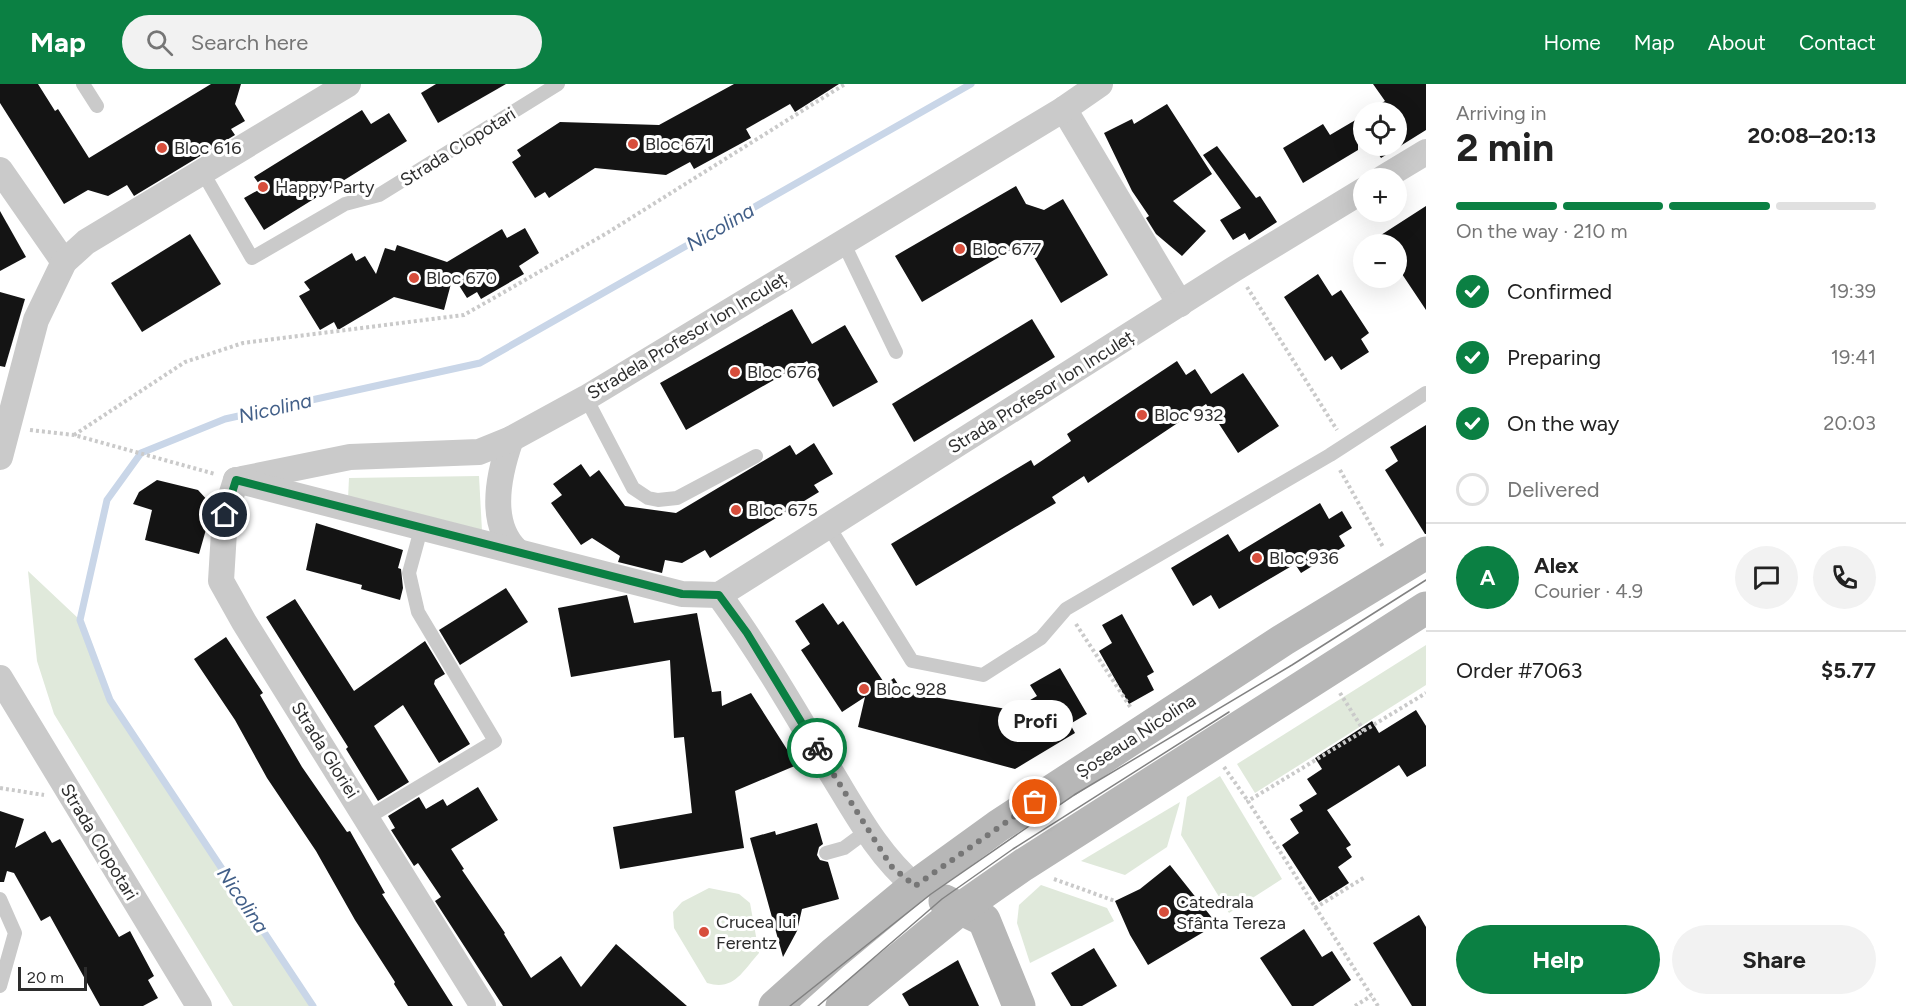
<!DOCTYPE html>
<meta charset="utf-8">
<style>
body{margin:0;font-family:Figtree,sans-serif;background:#f2f2f2;color:#222;height:100vh;display:flex;flex-direction:column;font-size:22px;white-space:nowrap}
*{box-sizing:border-box;margin:0}
p{font-size:20px;color:#767676}
.icon{flex:none;width:33px;height:33px;fill:none;stroke:currentColor;stroke-width:2;stroke-linecap:round;stroke-linejoin:round}
.map{position:relative;flex:1;overflow:hidden}
.details{display:flex;flex-direction:column;background:#fff;width:480px}
.details>*{flex:none}
.controls{position:absolute;left:1353px;top:18px;display:grid;gap:12px}
.controls a{display:grid;place-items:center;width:54px;height:54px;border-radius:50%;background:#fff;box-shadow:0 6px 24px #0002;font-size:30px}
.scale{position:absolute;left:18px;bottom:15px;width:69px;box-sizing:border-box;padding-left:6px;border:3px solid #2d2d2d;border-top:0;font-size:16px;line-height:21px;white-space:nowrap;color:#2d2d2d;-webkit-text-stroke:4px #fff;paint-order:stroke}
.pin{position:absolute;display:grid;place-items:center;width:51px;height:51px;color:#fff;margin:-26px;border:3px solid #fff;border-radius:50%;box-shadow:0 2px 6px #0007}
.courier{position:absolute;display:grid;place-items:center;width:60px;height:60px;margin:-30px;border:4px solid #0b8043;border-radius:50%;background:#fff;color:#222;box-shadow:0 2px 8px #0007}
.bubble{position:absolute;height:42px;border-radius:21px;background:#fff;box-shadow:0 6px 24px #0002;font-size:20px;font-weight:700;line-height:42px;text-align:center}
.head em{font-style:normal;font-weight:700}
.head div{display:flex;flex-direction:column-reverse}
.head{display:flex;align-items:center;justify-content:space-between;height:102px;padding:0 30px}
h1{font-size:39px;font-weight:700;line-height:45px}
.bar{display:grid;grid-template-columns:repeat(4,1fr);gap:9px 6px;align-content:center;height:72px;padding:0 30px}
.bar i{height:8px;border-radius:4px;background:#e0e0e0}
.bar .on{background:#0b8043}
.bar p{grid-column:span 4}
.line{display:flex;align-items:center;gap:15px;padding:0 30px;border-top:2px solid #e0e0e0}
.line div{flex:1}
.round{display:grid;place-items:center;flex:none;width:63px;height:63px;border-radius:32px;background:#f2f2f2}
ol{padding:0 30px;list-style:none}
li{display:flex;align-items:center;gap:18px;height:66px}
li p{margin-inline-start:auto}
li .icon{padding:6px;border-radius:50%;background:#0b8043;color:#fff;stroke-width:4}
li:last-child{color:#767676}
li i{width:33px;height:33px;border:3px solid #e0e0e0;border-radius:50%}
.primary-button{display:flex;gap:12px;margin-top:auto;padding:12px 30px}
.primary-button a{flex:1;height:69px;border-radius:36px;background:#0b8043;color:#fff;font-size:24px;font-weight:700;line-height:69px;text-align:center}
.primary-button a+a{background:#f2f2f2;color:#222}
header{display:flex;align-items:center;gap:36px;box-sizing:border-box;height:84px;padding:0 30px;background:#0b8043;color:#fff}
header strong{font-size:28px}
nav{display:flex;gap:33px;margin-inline-start:auto;font-size:21px}
.search{width:420px;height:54px;background:#f2f2f2;display:flex;align-items:center;gap:15px;box-sizing:border-box;padding:0 21px;border-radius:33px;color:#767676;font-size:22px}
main{display:flex;flex:1;min-height:0}
.map>svg:first-child{display:block}
</style>
<header>
<strong>Map</strong>
<div class="search"><svg class="icon" aria-label="search" viewBox="0 0 24 24"><circle cx="10" cy="10" r="6"/><path d="M15 15l6 6"/></svg>Search here</div>
<nav><a>Home</a><a>Map</a><a>About</a><a>Contact</a></nav>
</header>
<main>
<div class="map">
<svg width="1426" height="922" viewBox="0 0 1426 922">
<rect width="100%" height="100%" fill="#fff"/>
<g fill="#e0e9db">
<polygon points="479,392 482,447 348,415 349,394"/>
<polygon points="28,487 80,536 112,619 313,922 233,922 54,630 37,577"/>
<polygon points="1426,561 1426,601 1255,709 1237,680"/>
<polygon points="1220,692 1282,795 1229,829 1181,751 1187,713"/>
<polygon points="1180,718 1167,763 1125,791 1081,777"/>
<polygon points="1041,801 1107,824 1114,837 1030,879 1017,839 1019,821"/>
<path d="M 709,804 L 739,810 L 750,819 L 759,869 C 742,888 734,907 707,899 L 674,844 L 673,828 L 682,818 Z"/>
</g>
<g fill="none" stroke-linecap="round" stroke-linejoin="round">
<polyline stroke="#c9d6e8" stroke-width="7" points="313,922 110,616 80,536 107,416 141,369 225,335 480,279 971,0"/>
</g>
<g fill="#141414">
<polygon points="0,0 38,0 55,27 58,25 89,74 211,0 241,0 235,20 245,37 231,45 235,51 134,112 127,101 108,112 88,106 64,120 0,19"/>
<polygon points="436,0 506,0 438,39 421,9"/>
<polygon points="734,0 839,0 795,28 790,20 746,45 751,54 694,85 690,78 666,91 595,84 549,114 545,108 535,114 512,78 521,72 517,66 560,38 659,41"/>
<polygon points="1373,0 1426,0 1426,46 1381,74 1373,62 1396,62 1396,28 1368,28 1385,17"/>
<polygon points="1167,20 1212,90 1173,117 1206,147 1182,172 1156,150 1146,134 1149,132 1132,107 1104,49 1132,35 1134,40"/>
<polygon points="362,26 371,40 389,29 407,57 264,146 244,114 262,104 254,93"/>
<polygon points="1364,31 1364,46 1358,38 1358,66 1303,99 1283,64 1323,40 1330,51"/>
<polygon points="1217,62 1256,114 1260,112 1277,138 1249,156 1245,149 1233,156 1220,136 1241,124 1203,71"/>
<polygon points="1016,102 1026,120 1044,126 1063,115 1108,191 1061,219 1025,158 922,218 895,172"/>
<polygon points="1426,122 1426,226 1396,181 1396,160 1367,160"/>
<polygon points="0,127 26,173 0,187"/>
<polygon points="525,144 539,169 519,182 524,190 481,215 477,208 467,214 453,192 444,226 394,213 338,246 334,238 320,246 299,212 310,206 304,198 352,169 356,177 365,172 376,190 385,164 395,167 397,161 447,178 502,145 507,154"/>
<polygon points="190,150 221,200 142,248 111,199"/>
<polygon points="1318,190 1332,212 1341,206 1369,249 1361,255 1369,268 1341,286 1332,272 1325,277 1284,213"/>
<polygon points="0,208 25,215 5,283 0,282"/>
<polygon points="792,225 812,260 845,241 878,298 833,323 807,277 686,346 660,299"/>
<polygon points="1032,235 1055,273 914,358 892,320"/>
<polygon points="1177,277 1186,291 1195,285 1211,310 1243,289 1279,342 1238,369 1206,320 1088,399 1084,392 1052,413 1056,419 916,502 891,460 1031,376 1034,382 1071,357 1067,350"/>
<polygon points="1426,341 1426,450 1425,450 1385,386 1398,377 1390,363"/>
<polygon points="814,359 833,390 814,401 819,408 710,474 705,466 682,479 665,476 662,489 618,478 620,472 592,454 581,461 551,419 562,411 553,400 581,380 590,393 599,386 625,422 676,429 790,361 796,371"/>
<polygon points="157,396 198,406 210,419 207,442 199,470 145,456 152,426 133,420 139,408"/>
<polygon points="1320,419 1329,435 1342,427 1352,444 1339,452 1345,462 1301,489 1295,480 1219,525 1211,511 1193,522 1171,484 1228,450 1239,468"/>
<polygon points="316,439 403,466 398,484 401,485 403,504 400,516 361,505 362,501 306,486"/>
<polygon points="506,504 528,538 460,581 439,546"/>
<polygon points="627,511 634,539 697,529 712,608 721,607 722,622 751,609 797,681 735,707 744,764 620,785 613,743 692,729 684,653 674,654 670,576 571,593 558,524"/>
<polygon points="295,515 354,607 425,557 445,590 435,596 434,600 470,660 439,679 403,621 374,642 409,698 378,717 346,665 348,663 266,533"/>
<polygon points="823,519 838,541 843,537 885,600 894,594 903,608 1013,626 1037,612 1030,601 1060,584 1087,630 1070,640 1075,649 1015,685 858,643 865,613 842,628 801,566 810,560 795,537"/>
<polygon points="1122,530 1154,588 1147,592 1154,606 1129,620 1099,567 1112,559 1102,541"/>
<polygon points="226,553 263,609 260,611 302,683 347,748 350,747 385,809 382,810 453,922 408,922 394,900 395,898 355,836 316,767 267,694 235,636 194,575"/>
<polygon points="1416,626 1426,642 1426,682 1407,693 1399,681 1327,726 1351,761 1346,764 1352,773 1338,783 1349,799 1319,818 1282,761 1299,749 1290,735 1303,727 1299,721 1317,710 1307,695 1322,685 1315,674 1372,637 1379,649"/>
<polygon points="478,703 498,736 451,765 464,785 462,786 505,849 504,850 531,894 561,872 581,903 616,860 687,922 503,922 435,817 441,813 418,779 414,782 391,746 395,744 388,732 419,713 426,725 443,715 447,722"/>
<polygon points="0,727 24,735 15,764 45,747 52,759 60,755 119,853 130,847 154,892 148,896 158,914 143,922 100,922 50,832 41,837 14,789 7,787 4,798 0,798"/>
<polygon points="817,739 823,760 819,763 817,771 820,776 828,778 839,815 802,825 797,847 783,873 750,754 775,747 776,751"/>
<polygon points="1170,781 1217,840 1148,881 1130,851 1115,817 1140,805"/>
<polygon points="1419,831 1426,843 1426,922 1412,922 1373,859"/>
<polygon points="1304,845 1322,873 1332,867 1351,896 1313,922 1292,922 1260,874"/>
<polygon points="1094,864 1117,902 1082,922 1071,922 1051,889"/>
<polygon points="958,876 979,922 909,922 902,910"/>
</g>
<g fill="none" stroke-linecap="round" stroke-linejoin="round">
<g stroke="#cacaca" stroke-width="4" stroke-dasharray="3 3" stroke-linecap="butt">
<polyline points="1247,203 1337,346"/>
<polyline points="30,346 74,351 215,390"/>
<polyline points="74,351 185,278 243,259 464,231 607,149 845,0"/>
<polyline points="1340,386 1383,463"/>
<polyline points="1076,540 1131,624"/>
<polyline points="1340,609 1364,647"/>
<polyline points="1224,683 1248,717"/>
<polyline points="0,704 44,711"/>
<polyline points="1054,795 1115,817"/>
<polyline points="1315,824 1365,793"/>
<polyline points="1355,922 1371,912"/>
<polyline points="1378,922 1248,717 1426,609"/>
</g>
<g stroke="#cacaca" stroke-width="14">
<polyline points="83,0 97,22"/>
<polyline points="202,87 252,174 345,120 379,111 558,0"/>
<polyline points="843,158 896,268"/>
<polyline points="586,314 633,404 648,414 658,416 677,414 756,372"/>
<polyline points="829,443 912,577 983,591 1041,554 1066,525 1330,371 1426,309"/>
<polyline points="367,734 495,657 418,528 409,489 421,445"/>
<polyline points="826,769 844,764 867,747"/>
<polyline points="0,815 15,849 0,902"/>
</g>
<g stroke="#cacaca" stroke-width="26">
<polyline points="1064,25 1180,220"/>
<polyline points="0,86 64,178"/>
<polyline points="1383,94 1426,68"/>
<path d="M 511,355 C 499,389 487,439 517,467"/>
<polyline points="0,373 36,236 64,178 86,158 348,0"/>
<polyline points="242,395 350,373 479,368 511,355 586,314 1064,25 1100,0"/>
<polyline points="236,396 682,510 719,511 1234,185 1364,106"/>
<polyline points="236,396 225,431 221,497 244,538 483,922"/>
<path d="M 719,511 C 759,566 794,626 829,685 C 855,727 877,770 915,802"/>
<polyline points="0,594 199,922"/>
</g>
<g stroke="#b7b7b7" stroke-width="33">
<polyline points="945,817 984,836 1019,922"/>
<polyline points="775,922 833,870 915,802 998,742 1283,556 1426,469"/>
<polyline points="842,922 960,825 1023,781 1426,524"/>
</g>
<g stroke="#828282" stroke-width="1.5">
<polyline points="790,922 931,810 1074,711 1292,581 1426,496"/>
<polyline points="818,922 942,815 1013,765 1229,628"/>
</g>
</g>
<g fill="none" stroke-linecap="round" stroke-linejoin="round">
<polyline stroke="#767676" stroke-width="6" stroke-dasharray="0 10.8" points="817,664 891,782 915,802 1035,718"/>
<polyline stroke="#0b8043" stroke-width="8" points="225,431 236,396 682,510 719,511 747,549 817,664"/>
</g>
<g fill="#d74e3c" stroke="#fff" stroke-width="2">
<circle cx="633" cy="60" r="6"/>
<circle cx="162" cy="64" r="6"/>
<circle cx="263" cy="103" r="6"/>
<circle cx="960" cy="165" r="6"/>
<circle cx="414" cy="194" r="6"/>
<circle cx="735" cy="288" r="6"/>
<circle cx="1142" cy="331" r="6"/>
<circle cx="736" cy="426" r="6"/>
<circle cx="1257" cy="474" r="6"/>
<circle cx="864" cy="605" r="6"/>
<circle cx="1164" cy="828" r="6"/>
<circle cx="704" cy="848" r="6"/>
</g>
<g text-anchor="middle" stroke-width="6" stroke-linejoin="round" paint-order="stroke">
<g font-size="18" fill="#2d2d2d" stroke="#fff" text-anchor="start">
<text x="645" y="66">Bloc 671</text>
<text x="174" y="70">Bloc 616</text>
<text x="275" y="109">Happy Party</text>
<text x="972" y="171">Bloc 677</text>
<text x="426" y="200">Bloc 670</text>
<text x="747" y="294">Bloc 676</text>
<text x="1154" y="337">Bloc 932</text>
<text x="748" y="432">Bloc 675</text>
<text x="1269" y="480">Bloc 936</text>
<text x="876" y="611">Bloc 928</text>
<text x="1176" y="824">Catedrala<tspan x="1176" dy="21">Sfânta Tereza</tspan></text>
<text x="716" y="844">Crucea lui<tspan x="716" dy="21">Ferentz</tspan></text>
</g>
<g font-size="18" fill="#2d2d2d" stroke="#fff">
<text transform="translate(458 63) rotate(-32)" y="6">Strada Clopotari</text>
<text transform="translate(687 252) rotate(-31)" y="6">Stradela Profesor Ion Inculeț</text>
<text transform="translate(1041 308) rotate(-32)" y="6">Strada Profesor Ion Inculeț</text>
<text transform="translate(1136 652) rotate(-33)" y="6">Șoseaua Nicolina</text>
<text transform="translate(325 666) rotate(58)" y="6">Strada Gloriei</text>
<text transform="translate(99 758) rotate(59)" y="6">Strada Clopotari</text>
</g>
<g font-size="20" font-style="italic" fill="#425f88" stroke="#fff">
<text transform="translate(720 143) rotate(-30)" y="7">Nicolina</text>
<text transform="translate(275 324) rotate(-13)" y="7">Nicolina</text>
<text transform="translate(243 816) rotate(56)" y="7">Nicolina</text>
</g>
</g>
</svg>
<div class="controls">
<a><svg class="icon" aria-label="locate" viewBox="0 0 24 24"><circle cx="12" cy="12" r="6"/><path d="M12 2v4M12 18v4M2 12h4M18 12h4"/></svg></a>
<a>+</a>
<a>−</a>
</div>
<div class="scale">20 m</div>
<div class="pin" style="left:1035px;top:718px;background:#ea580c"><svg class="icon" aria-label="bag" viewBox="0 0 24 24"><path d="M5 8h14l-1 12H6zM9 8a3 3 0 0 1 6 0"/></svg></div>
<div class="pin" style="left:225px;top:431px;background:#1f2937"><svg class="icon" aria-label="home" viewBox="0 0 24 24"><path d="M3 11l9-7 9 7M6 9v11h12V9"/></svg></div>
<div class="courier" style="left:817px;top:664px"><svg class="icon" aria-label="bike" viewBox="0 0 24 24"><circle cx="6" cy="16" r="4"/><circle cx="18" cy="16" r="4"/><path d="M6 16l4-8h5l3 8M10 8l3 8H6M13 5h3"/></svg></div>
<div class="bubble" style="left:998px;top:616px;width:75px">Profi</div>
</div>
<section class="details">
<div class="head"><div><h1>2 min</h1><p>Arriving in</p></div><em>20:08–20:13</em></div>
<div class="bar"><i class="on"></i><i class="on"></i><i class="on"></i><i></i><p>On the way · 210 m</p></div>
<ol>
<li><svg class="icon" aria-label="check" viewBox="0 0 24 24"><path d="M5 12l5 5 9-10"/></svg>Confirmed<p>19:39</p></li>
<li><svg class="icon" aria-label="check" viewBox="0 0 24 24"><path d="M5 12l5 5 9-10"/></svg>Preparing<p>19:41</p></li>
<li><svg class="icon" aria-label="check" viewBox="0 0 24 24"><path d="M5 12l5 5 9-10"/></svg>On the way<p>20:03</p></li>
<li><i></i>Delivered</li>
</ol>
<div class="line" style="height:108px"><b class="round" style="background:#0b8043;color:#fff">A</b><div><b>Alex</b><p>Courier · 4.9</p></div><a class="round"><svg class="icon" aria-label="chat" viewBox="0 0 24 24"><path d="M4 5h16v11H9l-5 4z"/></svg></a><a class="round"><svg class="icon" aria-label="phone" viewBox="0 0 24 24"><path d="M5 4h4l2 5-3 2q2 4 5 5l2-3 5 2v4C11 20 4 13 5 4z"/></svg></a></div>
<div class="line" style="height:78px"><div>Order #7063</div><b>$5.77</b></div>
<div class="primary-button"><a>Help</a><a>Share</a></div>
</section>
</main>
